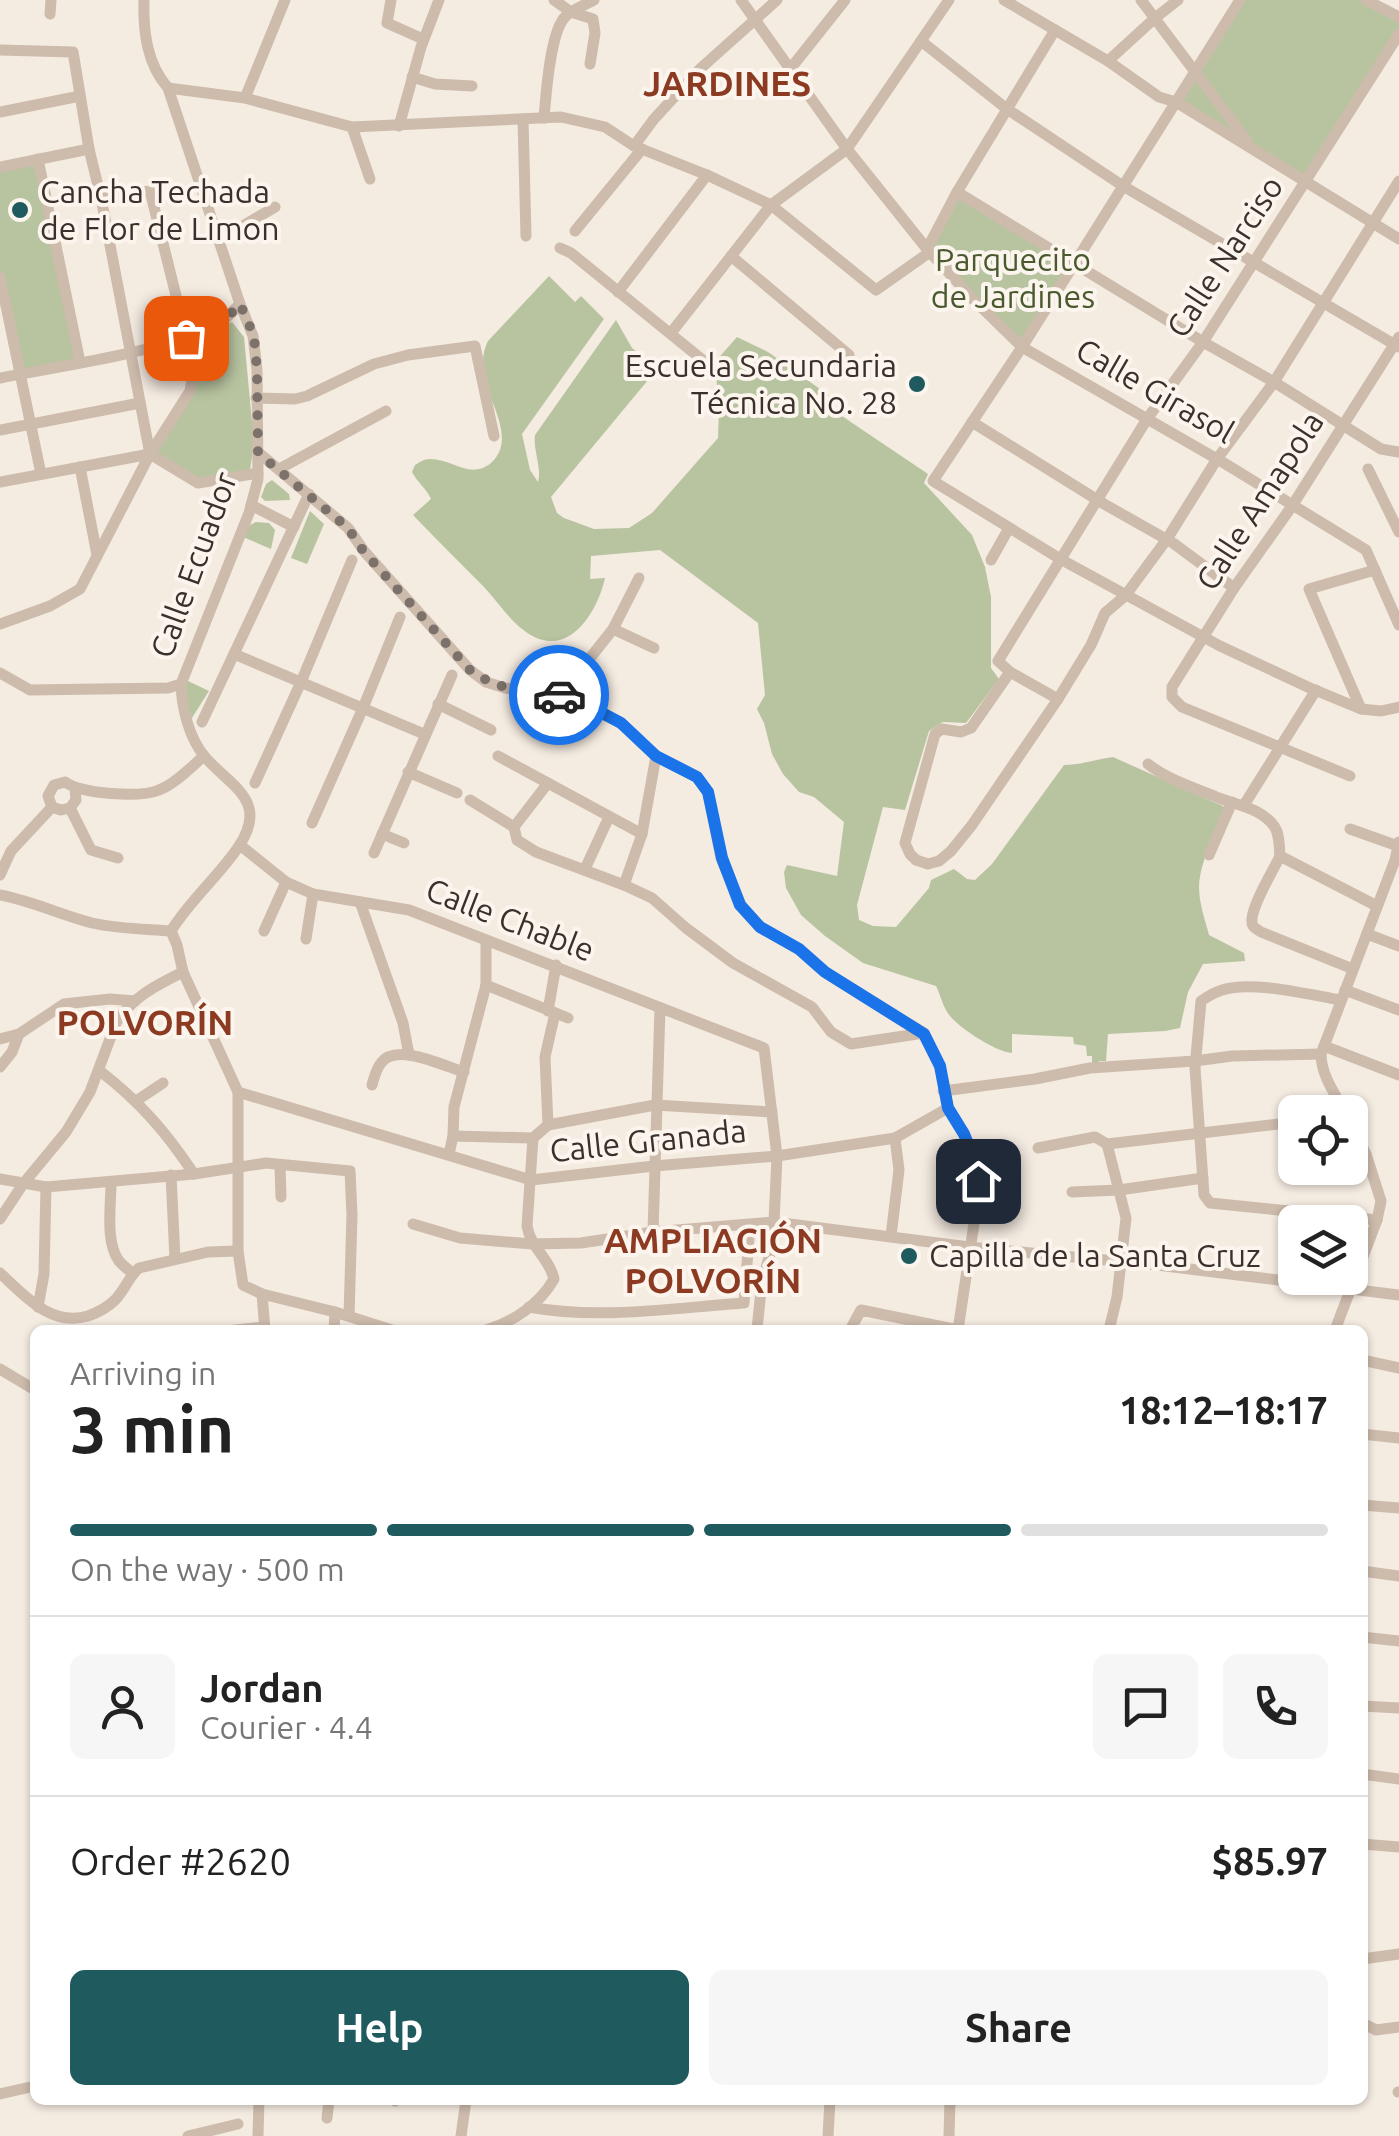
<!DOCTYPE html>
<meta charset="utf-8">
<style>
body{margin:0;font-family:Ubuntu,sans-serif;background:#f6f6f6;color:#222;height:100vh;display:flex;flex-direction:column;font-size:38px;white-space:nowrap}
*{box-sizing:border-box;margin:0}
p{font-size:32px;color:#767676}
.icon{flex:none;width:55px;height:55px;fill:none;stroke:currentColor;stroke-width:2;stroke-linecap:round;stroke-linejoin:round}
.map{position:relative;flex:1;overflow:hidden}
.drawer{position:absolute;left:30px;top:1325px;width:1338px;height:780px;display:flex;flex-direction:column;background:#fff;border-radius:15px;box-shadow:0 2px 8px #0004}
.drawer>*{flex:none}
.tools{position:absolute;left:1278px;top:1095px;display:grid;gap:20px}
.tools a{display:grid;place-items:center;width:90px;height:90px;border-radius:15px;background:#fff;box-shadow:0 2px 8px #0004;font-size:50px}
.pin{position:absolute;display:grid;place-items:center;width:85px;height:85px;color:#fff;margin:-42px;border-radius:20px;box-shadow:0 5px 15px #0006}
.courier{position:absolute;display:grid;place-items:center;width:100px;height:100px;margin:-50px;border:8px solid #1a73e8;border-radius:50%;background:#fff;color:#222;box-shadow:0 2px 12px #0007}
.head em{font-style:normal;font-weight:600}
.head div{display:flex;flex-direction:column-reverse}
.head{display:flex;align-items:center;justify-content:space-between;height:170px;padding:0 40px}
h1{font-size:65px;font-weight:600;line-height:75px}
.bar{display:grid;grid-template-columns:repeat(4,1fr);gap:15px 10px;align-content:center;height:120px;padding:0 40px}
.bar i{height:12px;border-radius:8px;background:#e0e0e0}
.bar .on{background:#1f5a5e}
.bar p{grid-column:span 4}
.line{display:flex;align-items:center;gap:25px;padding:0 40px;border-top:2px solid #e0e0e0}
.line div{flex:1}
.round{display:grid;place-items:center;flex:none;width:105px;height:105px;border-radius:15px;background:#f6f6f6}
.cta{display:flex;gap:20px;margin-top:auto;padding:20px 40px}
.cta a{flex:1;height:115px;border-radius:15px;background:#1f5a5e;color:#fff;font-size:40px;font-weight:600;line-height:115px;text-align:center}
.cta a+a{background:#f6f6f6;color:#222}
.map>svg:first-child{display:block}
</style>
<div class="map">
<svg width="1399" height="2136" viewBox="0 0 1399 2136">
<rect width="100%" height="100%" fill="#f4ebe1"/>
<g fill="#b8c4a0">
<polygon points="1240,0 1366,0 1399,17 1399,33 1307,182 1176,102"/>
<polygon points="37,161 79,362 22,372 0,273 0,169"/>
<polygon points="955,195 1074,264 1022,347 929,248"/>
<path d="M 549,276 L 575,302 L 581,296 L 604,319 L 522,434 L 530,470 L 538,482 C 542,467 533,451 535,435 L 616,320 L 632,348 L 658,368 L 551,497 L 557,513 L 564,518 L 594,529 L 629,528 L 652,513 L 718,438 L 719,410 L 715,362 L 737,337 L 768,352 L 834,399 L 830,408 L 928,474 L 924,483 L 972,535 L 985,567 L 991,597 L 991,668 L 999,679 L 966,723 L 943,722 L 929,731 L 905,810 L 883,807 L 857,905 L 859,920 L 873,926 L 896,927 L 929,888 L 931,880 L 954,869 L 967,879 L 975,880 L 992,864 L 1064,765 C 1082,765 1096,759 1113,757 L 1227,808 C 1216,833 1200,860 1199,887 C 1199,903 1205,920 1209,935 L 1244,953 L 1245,961 L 1203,964 L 1188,992 L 1180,1028 L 1165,1031 L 1108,1034 L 1106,1061 L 1099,1061 L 1099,1064 L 1092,1066 L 1092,1056 L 1087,1056 L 1086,1046 L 1074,1044 L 1073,1037 L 1012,1034 L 1012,1053 C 996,1052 961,1029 950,1016 C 943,1008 941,996 936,986 L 863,963 L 825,936 L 801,915 L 786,888 L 784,872 L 787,865 L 837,876 L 844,822 L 814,797 L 799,792 L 783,774 L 772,754 L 764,723 L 757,709 L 765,695 L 758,623 L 660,550 L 591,556 L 590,579 L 605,578 C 597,614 567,661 526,632 C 509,620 498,602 484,587 C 460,563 436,539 413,515 L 431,499 C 426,488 417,482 412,472 L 415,465 C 420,462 424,459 430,459 C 453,459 470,480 491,463 C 495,459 498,455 500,450 C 511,418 469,378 488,341 Z"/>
<polygon points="232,322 244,337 254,443 250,470 199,478 152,453 199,377 225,325"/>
<polygon points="272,480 289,494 290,500 265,501 261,497 266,484"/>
<polygon points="310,511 324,524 307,564 291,558"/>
<polygon points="256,522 269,523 275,530 271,549 243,537 250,525"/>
<polygon points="186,680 209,691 190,721 184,703"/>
</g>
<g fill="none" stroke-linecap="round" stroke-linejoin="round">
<g stroke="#cdbbac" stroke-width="11">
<path d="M 144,0 C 143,32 147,64 168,88 L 240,304 L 253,336 L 257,370 L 258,479 L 249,513 L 181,684 C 182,709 189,738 205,757 C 231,787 269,800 239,846 C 219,876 190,900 171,931 L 177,945 L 183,972 L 238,1092 L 238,1251 L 243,1285 L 262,1294 L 335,1312 L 392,1330"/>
<polyline points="391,0 387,23 423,39"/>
<polyline points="554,0 571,12 593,19 595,33 590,64"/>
<polyline points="741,0 847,149 927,249 972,298 1022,347 1224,463 1366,550 1399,625"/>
<polyline points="1004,0 1108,61 1159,97 1176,102 1399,239"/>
<polyline points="1141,0 1247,141"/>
<polyline points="1240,0 1022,347 933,481 1062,560 1220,646 1310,688 1361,709 1381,711 1399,707"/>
<polyline points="1366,0 1399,17"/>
<polyline points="50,14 51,0"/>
<polyline points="921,41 1007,109 1123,186 1399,347"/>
<polyline points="0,50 73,52 89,149 101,198 150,454"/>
<polyline points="1108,61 1155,18 1178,0"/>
<polyline points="791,68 845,0"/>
<polyline points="412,77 435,84 472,86"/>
<polyline points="168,88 245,98 352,127 561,117 605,127 634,146 707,175 771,205 876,290 930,252"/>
<polyline points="245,98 285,0"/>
<polyline points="0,112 80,96"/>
<path d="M 544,118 C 546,95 550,30 566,16 C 573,9 585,5 594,0"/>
<polyline points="523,119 526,236"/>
<polyline points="399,126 421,47 439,0"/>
<polyline points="352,127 370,179"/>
<polyline points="634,146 654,119 701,68 777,0"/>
<polyline points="38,159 80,362"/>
<polyline points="0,167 89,149"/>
<polyline points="957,192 1203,342 1274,382 1381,449 1399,452"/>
<polyline points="101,198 150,191 194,368"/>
<polyline points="575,231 642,149"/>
<polyline points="219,240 275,207"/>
<polyline points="560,248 571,253 710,366 712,371"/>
<polyline points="927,249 957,192 1055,30"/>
<polyline points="731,256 849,355"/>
<polyline points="0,277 41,474"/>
<polyline points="618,292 707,175"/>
<polyline points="671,333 771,205 847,149 949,0"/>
<path d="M 0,378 C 73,364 148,354 217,327"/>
<polyline points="256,398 295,399 307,396 374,364 408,355 475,346 494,436"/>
<polyline points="972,422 1104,504 1173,543 1234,588"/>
<polyline points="0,430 140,403"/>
<polyline points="259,453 348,528 364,551 470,670 486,682 505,688 570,696 621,723 656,756 697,777 708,792 721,858 741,905 760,927 799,949 825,972 924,1033 940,1066 948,1108 964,1134 977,1164 978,1197 958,1330 861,1310 850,1330"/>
<polyline points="150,454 198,483 258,473"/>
<polyline points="80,467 97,555"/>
<polyline points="279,469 386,411"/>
<polyline points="1368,469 1399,532"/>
<polyline points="0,482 150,454"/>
<polyline points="251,505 294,527"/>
<polyline points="991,560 1009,528"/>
<polyline points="0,624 50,606 80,589 150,454 190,391 194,368 201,354 217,327 240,304"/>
<polyline points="613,629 654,648"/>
<polyline points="234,654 424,734"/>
<polyline points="1010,672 971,728 961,732 942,729 935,734 905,843 910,854 916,860 928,864 939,861 951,851 972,825 1058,699 1091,645 1105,613 1125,596 1167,539 1217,459 1274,382 1399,181"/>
<polyline points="0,673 30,690 168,688 181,684"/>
<polyline points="570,696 579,672 613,629 639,578"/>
<polyline points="1058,699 1010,672 998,661 1147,419 1203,342 1399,34"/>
<polyline points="438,704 491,730"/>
<polyline points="1361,709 1309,589 1375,570"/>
<polyline points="202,722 309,494"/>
<polyline points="498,756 642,834"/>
<path d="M 1148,764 C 1168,780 1195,788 1219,798 C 1237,805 1261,808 1274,826 C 1280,834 1279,847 1280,856 L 1377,906"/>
<polyline points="408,772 457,793"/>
<polyline points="1350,776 1182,707 1172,697 1172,687 1234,588 1292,506 1399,337"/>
<polyline points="255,783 301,682 352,560"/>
<path d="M 75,789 L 76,800 L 70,808 L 61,810 L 52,807 L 48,796 L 54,785 L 65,782 C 82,794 140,798 159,790 C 175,784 191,767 204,756"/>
<polyline points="470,800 514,827"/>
<polyline points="1244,805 1316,690"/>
<polyline points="70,808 91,850 118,858"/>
<polyline points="312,823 363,708 400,617"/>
<polyline points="514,827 517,840 536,852 624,885 652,898 686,928 733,963 812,1007 831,1032 851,1044 924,1033"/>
<polyline points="514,827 548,783"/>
<polyline points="1350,829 1398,846"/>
<polyline points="382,834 404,843"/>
<polyline points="240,845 286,882 313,894 409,910 764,1048 777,1156 774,1222 770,1254 762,1281 757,1329 759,1330"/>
<polyline points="374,853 452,675"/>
<polyline points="1209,855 1232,802"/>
<path d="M 1280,856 C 1273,871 1253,903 1252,919 C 1251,927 1255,928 1261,932 L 1353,969"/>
<polyline points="585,869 609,817"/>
<polyline points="0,875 11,851 52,807"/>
<polyline points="624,885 642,834 656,756"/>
<path d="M 0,895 C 32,901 61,915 92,923 C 118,929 145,929 171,931"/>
<polyline points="360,902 403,1023 409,1055"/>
<polyline points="264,931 286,882"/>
<polyline points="1367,934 1399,946"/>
<polyline points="306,939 313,894"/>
<polyline points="486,985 568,1018"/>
<polyline points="1345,990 1399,1010"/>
<path d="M 1341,1000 C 1310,995 1252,980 1222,990 C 1215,992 1207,997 1201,1001 L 1195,1068 L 1204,1195 L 1210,1203 L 1377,1220"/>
<polyline points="548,1011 556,965"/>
<polyline points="0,1039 19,1034"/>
<polyline points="1324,1046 1399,1075"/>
<polyline points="0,1067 12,1052 19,1034 64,1004 110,999 135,1001"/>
<path d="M 100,1071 C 140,1102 166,1132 194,1174"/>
<path d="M 372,1085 C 374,1078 376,1069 381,1063 C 396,1042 444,1066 464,1072"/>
<polyline points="943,1091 1035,1079 1090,1068 1195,1061 1232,1056 1321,1054"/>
<polyline points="238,1092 531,1180 654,1166 777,1156 895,1138 948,1108"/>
<polyline points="136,1101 163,1083"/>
<path d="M 1345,1112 C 1335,1094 1321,1075 1321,1054 L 1395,860 L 1399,842"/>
<polyline points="548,1125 545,1057 555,1013"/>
<polyline points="453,1136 533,1138 548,1125 655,1105 772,1112"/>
<polyline points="1107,1144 1126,1218 1117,1297 1109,1330"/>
<polyline points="1107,1144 1295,1122"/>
<polyline points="1038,1148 1095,1137 1107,1144"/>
<polyline points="449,1154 453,1136 454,1107 486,985 486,940"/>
<polyline points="280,1165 281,1197"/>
<polyline points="171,1175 175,1259"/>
<polyline points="0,1179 46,1187 194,1174 266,1163 350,1171 352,1215 349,1316"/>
<path d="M 111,1183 C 111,1206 105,1242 119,1261 C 123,1266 128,1269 132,1273"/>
<polyline points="1072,1192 1119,1190 1203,1178"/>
<path d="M 0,1219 L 23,1184 L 66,1132 L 90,1092 L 116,1023 C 132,997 157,985 183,972"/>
<polyline points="413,1224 460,1238 532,1244 581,1243 653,1232 774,1222 969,1247 1157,1265 1399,1295"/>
<polyline points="653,1232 660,1008"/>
<polyline points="891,1236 899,1170 895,1138"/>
<path d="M 0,1273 C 25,1296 51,1327 88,1316 C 99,1312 107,1308 115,1300 C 125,1290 129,1276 139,1268 L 208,1252 L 238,1251"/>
<polyline points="262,1294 265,1330"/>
<polyline points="38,1307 44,1274 46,1187"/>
<path d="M 529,1307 C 599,1320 673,1308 744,1303 L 750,1225"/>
<polyline points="235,1330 265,1327"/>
<polyline points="334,1330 335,1312"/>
<path d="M 486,1330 C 513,1322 540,1304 554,1279 C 549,1257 531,1249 527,1226 L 533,1138"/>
<polyline points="1335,1330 1377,1220 1381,1201 1366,1154 1350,1123"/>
<polyline points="1362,1360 1399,1368"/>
<polyline points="0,1369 35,1390"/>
<polyline points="1362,1434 1399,1438"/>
<polyline points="1362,1505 1399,1508"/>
<polyline points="1362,1571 1399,1576"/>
<polyline points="1362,1637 1399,1641"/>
<polyline points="1362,1706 1399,1708"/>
<polyline points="1362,1774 1399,1779"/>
<polyline points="1362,1844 1399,1847"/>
<polyline points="1362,1959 1399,1954"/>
<polyline points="1362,2023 1376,2030 1399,2027"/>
<polyline points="1398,2092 1399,2092"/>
<polyline points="0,2094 35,2086"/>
<polyline points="395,2101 395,2100"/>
<polyline points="327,2118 329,2100"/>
<polyline points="188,2136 238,2124"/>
<polyline points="258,2136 259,2100"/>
<polyline points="461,2136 466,2100"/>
<polyline points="828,2136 830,2100"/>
<polyline points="949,2136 950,2100"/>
</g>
</g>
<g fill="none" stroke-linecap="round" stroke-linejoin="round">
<path stroke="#7c716b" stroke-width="10" stroke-dasharray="0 18" d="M 186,338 L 218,327 L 240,304 L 254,336 L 257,370 L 258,453 L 348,528 L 364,552 L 470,670 C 499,691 524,691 559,695"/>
<polyline stroke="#1a73e8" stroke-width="12" points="559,695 570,696 621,723 656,756 697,777 708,792 722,858 740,905 760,927 799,949 825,972 924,1034 940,1066 948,1108 964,1134 976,1164 978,1181"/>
</g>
<g fill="#1f5a5e" stroke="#fbf5ee" stroke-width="4">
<circle cx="20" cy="210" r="10"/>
<circle cx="917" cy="384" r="10"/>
<circle cx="909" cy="1256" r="10"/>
</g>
<g text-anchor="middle" stroke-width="8" stroke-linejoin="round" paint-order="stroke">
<g font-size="32" fill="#3b302b" stroke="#fbf5ee" text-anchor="start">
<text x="40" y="203">Cancha Techada<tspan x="40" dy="37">de Flor de Limon</tspan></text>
<text x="897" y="377" text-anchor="end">Escuela Secundaria<tspan x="897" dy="37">Técnica No. 28</tspan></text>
<text x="929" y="1267">Capilla de la Santa Cruz</text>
</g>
<g font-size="32" fill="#3b302b" stroke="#fbf5ee">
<text transform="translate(1225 257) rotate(-57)" y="11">Calle Narciso</text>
<text transform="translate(1155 391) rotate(30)" y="11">Calle Girasol</text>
<text transform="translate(1260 501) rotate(-57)" y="11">Calle Amapola</text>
<text transform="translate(194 565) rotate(-70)" y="11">Calle Ecuador</text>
<text transform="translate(510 920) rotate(21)" y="11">Calle Chable</text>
<text transform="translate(648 1141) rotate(-6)" y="11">Calle Granada</text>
</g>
<g font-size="32" fill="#4a5a2e" stroke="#fbf5ee">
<text x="1013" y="271">Parquecito<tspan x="1013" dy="37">de Jardines</tspan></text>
</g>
<g font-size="35" font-weight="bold" fill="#8c3b22" stroke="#fbf5ee">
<text x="727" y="96">JARDINES</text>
<text x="145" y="1035">POLVORÍN</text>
<text x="713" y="1253">AMPLIACIÓN<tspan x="713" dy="40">POLVORÍN</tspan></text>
</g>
</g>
</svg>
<div class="tools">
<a><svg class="icon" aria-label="locate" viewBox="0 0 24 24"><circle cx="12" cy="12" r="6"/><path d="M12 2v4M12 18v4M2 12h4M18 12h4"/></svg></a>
<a><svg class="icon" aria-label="layers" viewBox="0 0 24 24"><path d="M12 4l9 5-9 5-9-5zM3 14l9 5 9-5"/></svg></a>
</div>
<div class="pin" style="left:186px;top:338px;background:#ea580c"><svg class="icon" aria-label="bag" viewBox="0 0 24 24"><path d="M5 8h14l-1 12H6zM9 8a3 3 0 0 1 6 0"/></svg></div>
<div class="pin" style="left:978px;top:1181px;background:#1f2937"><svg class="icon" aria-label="home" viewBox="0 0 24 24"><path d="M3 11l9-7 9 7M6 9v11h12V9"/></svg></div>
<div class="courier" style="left:559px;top:695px"><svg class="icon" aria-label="car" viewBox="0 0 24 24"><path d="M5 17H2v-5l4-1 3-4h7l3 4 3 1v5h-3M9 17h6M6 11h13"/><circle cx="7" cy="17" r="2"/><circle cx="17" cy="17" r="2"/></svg></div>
<section class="drawer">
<div class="head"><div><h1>3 min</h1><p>Arriving in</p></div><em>18:12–18:17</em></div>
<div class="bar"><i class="on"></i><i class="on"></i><i class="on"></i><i></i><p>On the way · 500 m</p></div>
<div class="line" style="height:180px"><a class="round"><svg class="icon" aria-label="person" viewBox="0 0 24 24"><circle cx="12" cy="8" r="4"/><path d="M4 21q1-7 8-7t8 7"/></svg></a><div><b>Jordan</b><p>Courier · 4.4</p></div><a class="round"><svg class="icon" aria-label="chat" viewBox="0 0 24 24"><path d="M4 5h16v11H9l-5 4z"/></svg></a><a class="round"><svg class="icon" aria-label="phone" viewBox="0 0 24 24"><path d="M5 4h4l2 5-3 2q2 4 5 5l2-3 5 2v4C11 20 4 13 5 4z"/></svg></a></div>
<div class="line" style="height:130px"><div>Order #2620</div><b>$85.97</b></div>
<div class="cta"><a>Help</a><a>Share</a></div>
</section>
</div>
